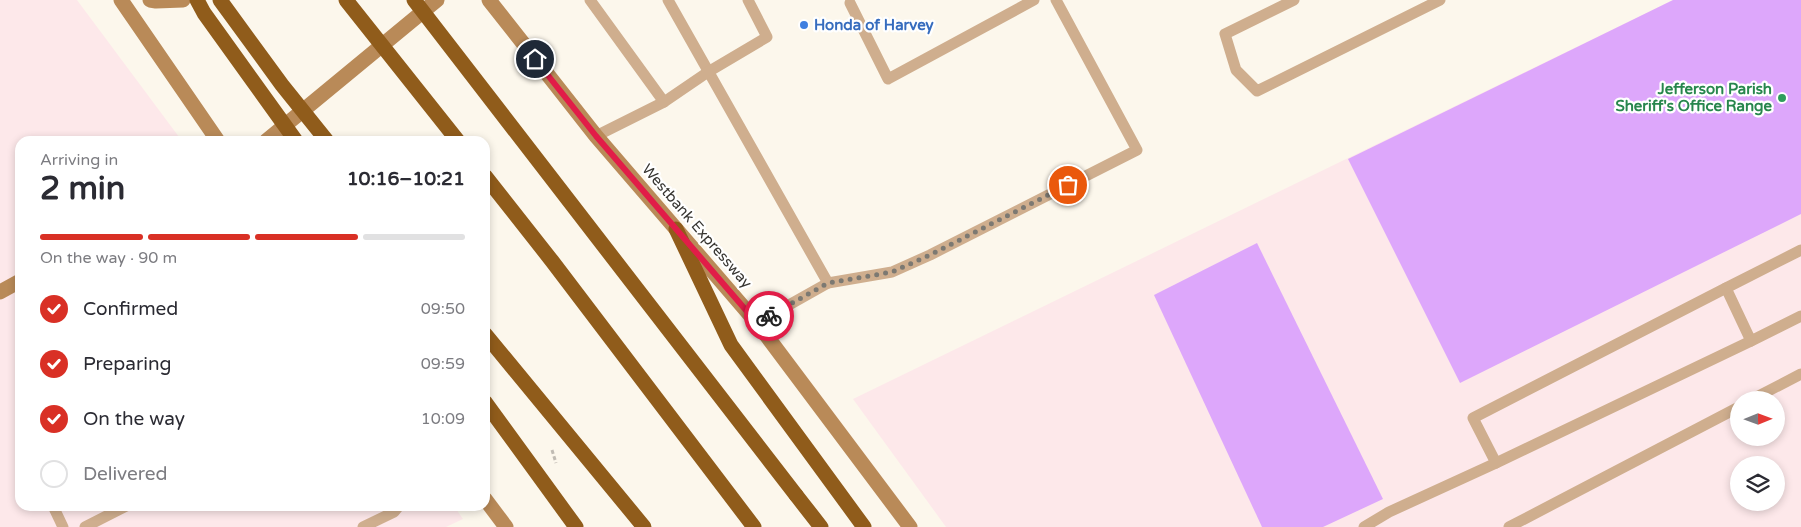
<!DOCTYPE html>
<meta charset="utf-8">
<style>
body{margin:0;font-family:"Varela Round",sans-serif;background:#f7f7f7;color:#2b2b33;height:100vh;display:flex;flex-direction:column;font-size:19px;white-space:nowrap}
*{box-sizing:border-box;margin:0}
p{font-size:16px;color:#7c7c81}
.icon{flex:none;width:28px;height:28px;fill:none;stroke:currentColor;stroke-width:2;stroke-linecap:round;stroke-linejoin:round}
.map{position:relative;flex:1;overflow:hidden}
.sheet{position:absolute;left:15px;top:136px;width:475px;height:375px;display:flex;flex-direction:column;background:#fff;border-radius:15px;box-shadow:0 2px 8px #0003}
.sheet>*{flex:none}
.needle{width:32px;rotate:89deg}
.controls{position:absolute;left:1730px;top:391px;display:grid;gap:10px}
.controls a{display:grid;place-items:center;width:55px;height:55px;border-radius:50%;background:#fff;box-shadow:0 2px 8px #0003;font-size:25px}
.pin{position:absolute;display:grid;place-items:center;width:42px;height:42px;color:#fff;margin:-21px;border:2px solid #fff;border-radius:50%;box-shadow:0 1px 5px #0007}
.courier{position:absolute;display:grid;place-items:center;width:50px;height:50px;margin:-25px;border:4px solid #e11d48;border-radius:50%;background:#fff;color:#222;box-shadow:0 1px 6px #0007}
.summary em{font-style:normal;font-weight:700}
.summary div{display:flex;flex-direction:column-reverse}
.summary{display:flex;align-items:center;justify-content:space-between;height:85px;padding:0 25px}
h1{font-size:32px;font-weight:700;line-height:38px}
.bar{display:grid;grid-template-columns:repeat(4,1fr);gap:8px 5px;align-content:center;height:60px;padding:0 25px}
.bar i{height:6px;border-radius:4px;background:#e1e1e2}
.bar .selected{background:#d93025}
.bar p{grid-column:span 4}
ol{padding:0 25px;list-style:none}
li{display:flex;align-items:center;gap:15px;height:55px}
li p{margin-inline-start:auto}
li .icon{padding:5px;border-radius:50%;background:#d93025;color:#fff;stroke-width:4}
li:last-child{color:#7c7c81}
li i{width:28px;height:28px;border:2px solid #e1e1e2;border-radius:50%}
.map>svg:first-child{display:block}
</style>
<div class="map">
<svg width="1801" height="527" viewBox="0 0 1801 527">
<rect width="100%" height="100%" fill="#fcf7ec"/>
<g fill="#fde8ea" fill-rule="evenodd">
<polygon points="0,0 77,0 182,141 20,141 20,506 454,506 463,519 446,527 0,527"/>
<path d="M 1673,0 L 1801,0 L 1801,527 L 946,527 L 853,399 ZM 1739,400 L 1776,400 L 1776,438 L 1739,438 ZM 1739,465 L 1776,465 L 1776,502 L 1739,502 Z"/>
</g>
<g fill="#dda7fb">
<polygon points="1673,0 1801,0 1801,214 1460,383 1348,159"/>
<polygon points="1257,243 1383,499 1323,527 1262,527 1154,295"/>
</g>
<g fill="none" stroke-linecap="round" stroke-linejoin="round">
<polyline stroke="#c0bbb3" stroke-width="3" stroke-dasharray="4 2.5" stroke-linecap="butt" points="552,450 556,463"/>
<g stroke="#cfae8e" stroke-width="11">
<polyline points="590,0 664,102"/>
<polyline points="668,0 828,283 757,323"/>
<polyline points="1294,0 1225,34 1236,70 1257,91 1440,0"/>
<polyline points="850,3 888,79 1034,0"/>
<polyline points="596,136 664,102 708,72 767,37 748,0"/>
<polyline points="1801,250 1726,288 1751,341 1801,316"/>
<polyline points="828,283 892,272 930,255 1137,150 1056,0"/>
<polyline points="1751,400 1801,374"/>
<polyline points="1496,463 1751,341"/>
<polyline points="53,506 63,527"/>
<polyline points="85,527 126,506"/>
<polyline points="363,527 394,512 399,506"/>
<polyline points="1364,527 1389,512 1496,463 1473,418 1726,288"/>
<polyline points="1509,527 1739,407"/>
</g>
<g stroke="#b98a58" stroke-width="15">
<polyline points="121,0 218,141"/>
<polyline points="150,0 156,1 183,0"/>
<polyline points="489,0 596,136 757,323 910,527"/>
<polyline points="266,141 437,0"/>
<polyline points="0,292 20,281"/>
<polyline points="485,499 506,527"/>
</g>
<g stroke="#905c1b" stroke-width="15">
<polyline points="485,176 552,261 754,527"/>
<polyline points="676,229 731,345 864,527"/>
<polyline points="485,402 576,527"/>
<polyline points="796,495 821,527"/>
</g>
<g stroke="#905c1b" stroke-width="15">
<polyline points="197,0 204,13 296,141"/>
<polyline points="220,0 282,85 327,141"/>
<polyline points="346,0 458,141"/>
<polyline points="414,0 796,495"/>
<polyline points="485,334 644,527"/>
</g>
</g>
<g fill="none" stroke-linecap="round" stroke-linejoin="round">
<polyline stroke="#7c7972" stroke-width="5" stroke-dasharray="0 9" points="769,316 828,283 892,272 930,255 1068,185"/>
<polyline stroke="#e11d48" stroke-width="6" points="535,59 596,136 757,323 769,316"/>
</g>
<circle fill="#3f7fe0" stroke="#fff" stroke-width="2" cx="804" cy="25" r="5"/>
<circle fill="#2e9e5b" stroke="#fff" stroke-width="2" cx="1782" cy="98" r="5"/>
<g text-anchor="middle" stroke-width="4.5" stroke-linejoin="round" paint-order="stroke">
<g font-size="15" font-weight="bold" fill="#366cbe" stroke="#fff" text-anchor="start">
<text x="814" y="30">Honda of Harvey</text>
</g>
<g font-size="15" font-weight="bold" fill="#27864d" stroke="#fff" text-anchor="end">
<text x="1772" y="94">Jefferson Parish<tspan x="1772" dy="17">Sheriff's Office Range</tspan></text>
</g>
<g font-size="15" fill="#373531" stroke="#fff">
<text transform="translate(697 226) rotate(49)" y="5">Westbank Expressway</text>
</g>
</g>
</svg>
<div class="controls">
<a><svg class="needle" viewBox="-14 -14 28 28"><path d="M0-13l5 13h-10z" fill="#e53935"/><path d="M0 13l5-13h-10z" fill="#7c7c81"/></svg></a>
<a><svg class="icon" aria-label="layers" viewBox="0 0 24 24"><path d="M12 4l9 5-9 5-9-5zM3 14l9 5 9-5"/></svg></a>
</div>
<div class="pin" style="left:1068px;top:185px;background:#ea580c"><svg class="icon" aria-label="bag" viewBox="0 0 24 24"><path d="M5 8h14l-1 12H6zM9 8a3 3 0 0 1 6 0"/></svg></div>
<div class="pin" style="left:535px;top:59px;background:#1f2937"><svg class="icon" aria-label="home" viewBox="0 0 24 24"><path d="M3 11l9-7 9 7M6 9v11h12V9"/></svg></div>
<div class="courier" style="left:769px;top:316px"><svg class="icon" aria-label="bike" viewBox="0 0 24 24"><circle cx="6" cy="16" r="4"/><circle cx="18" cy="16" r="4"/><path d="M6 16l4-8h5l3 8M10 8l3 8H6M13 5h3"/></svg></div>
<section class="sheet">
<div class="summary"><div><h1>2 min</h1><p>Arriving in</p></div><em>10:16–10:21</em></div>
<div class="bar"><i class="selected"></i><i class="selected"></i><i class="selected"></i><i></i><p>On the way · 90 m</p></div>
<ol>
<li><svg class="icon" aria-label="check" viewBox="0 0 24 24"><path d="M5 12l5 5 9-10"/></svg>Confirmed<p>09:50</p></li>
<li><svg class="icon" aria-label="check" viewBox="0 0 24 24"><path d="M5 12l5 5 9-10"/></svg>Preparing<p>09:59</p></li>
<li><svg class="icon" aria-label="check" viewBox="0 0 24 24"><path d="M5 12l5 5 9-10"/></svg>On the way<p>10:09</p></li>
<li><i></i>Delivered</li>
</ol>
</section>
</div>
